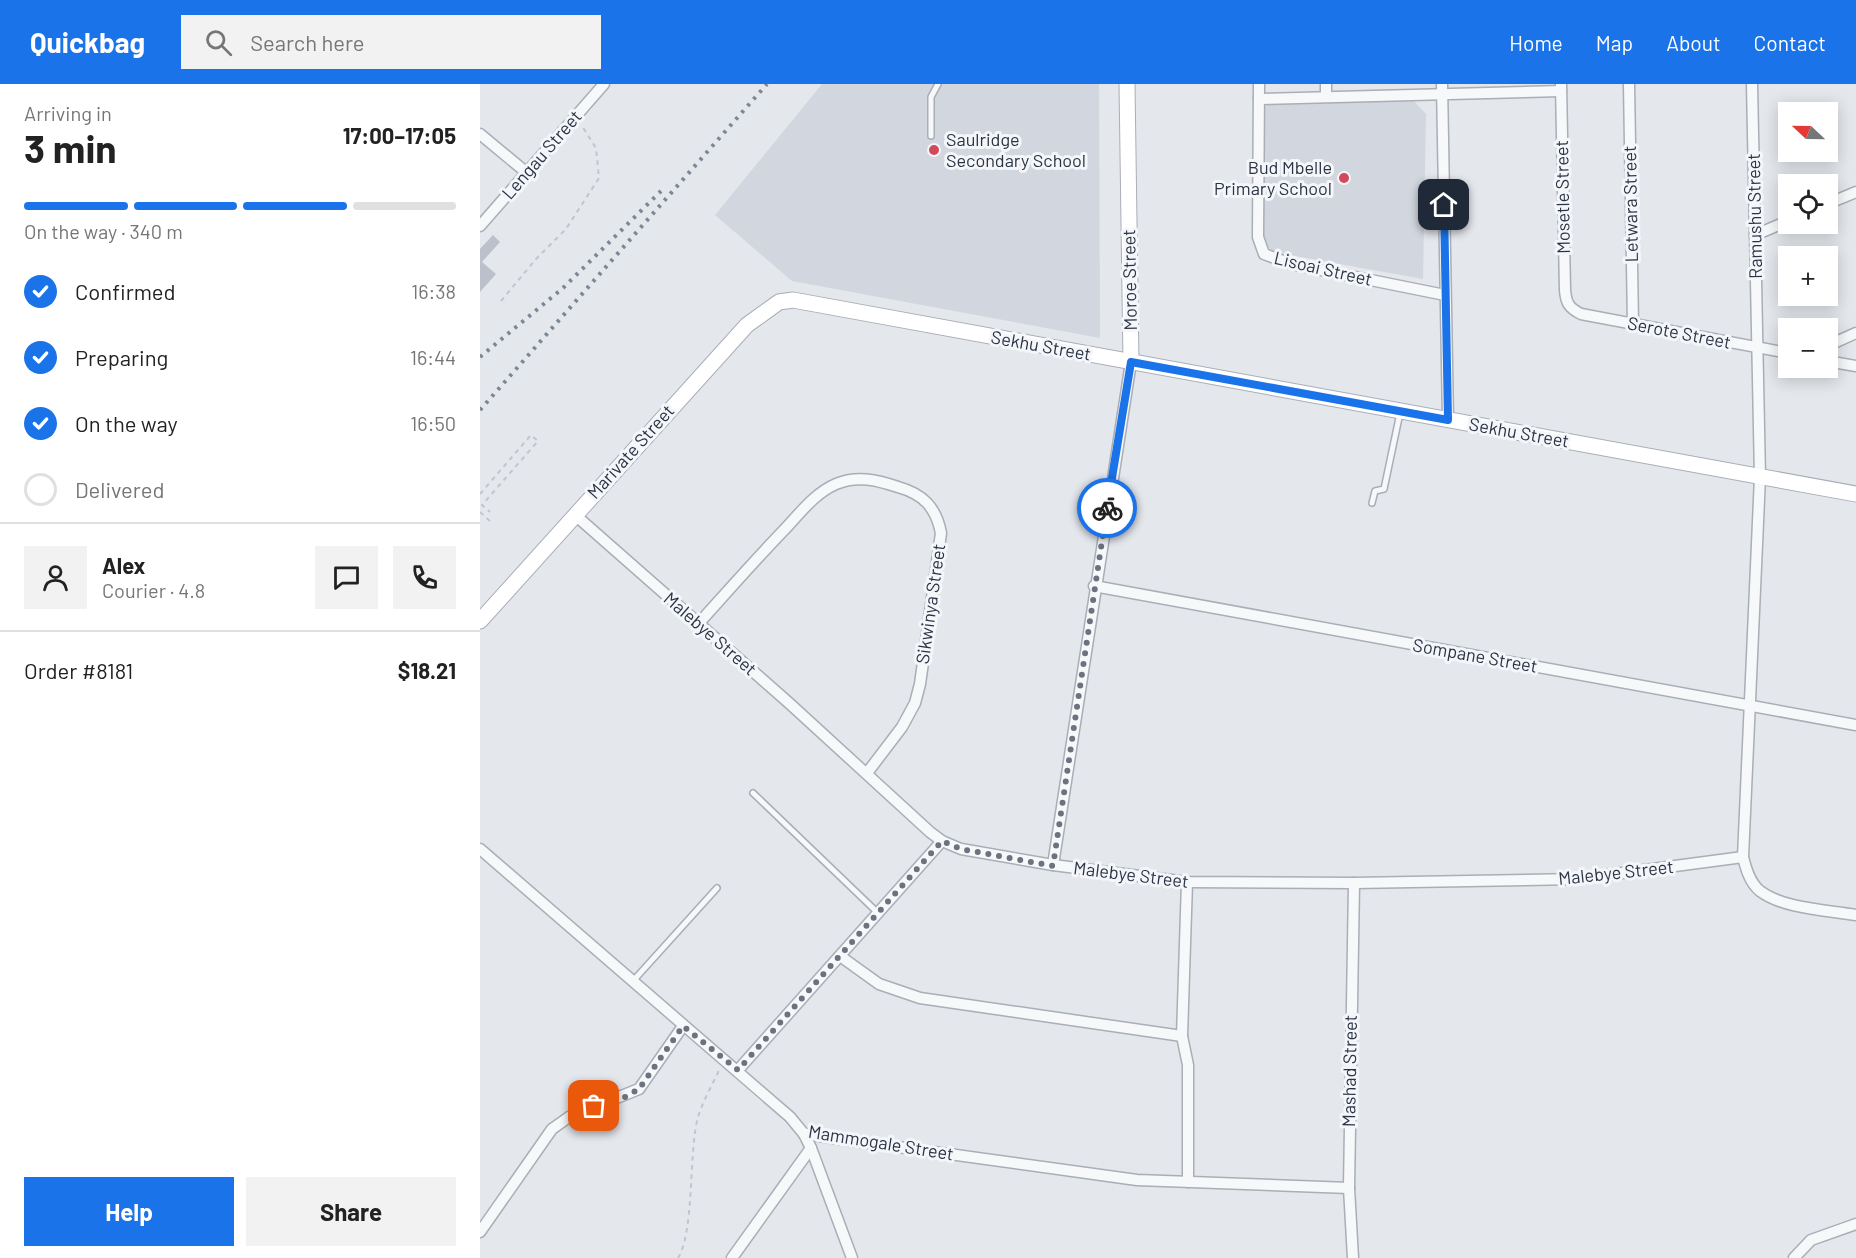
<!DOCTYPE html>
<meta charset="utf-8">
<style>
body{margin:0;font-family:Barlow,sans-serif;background:#f2f2f2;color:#222;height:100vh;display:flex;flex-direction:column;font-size:22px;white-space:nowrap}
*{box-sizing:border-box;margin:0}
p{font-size:20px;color:#767676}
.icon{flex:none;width:33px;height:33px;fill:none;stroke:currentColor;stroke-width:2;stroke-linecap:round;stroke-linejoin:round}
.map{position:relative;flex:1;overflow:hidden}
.details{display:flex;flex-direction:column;background:#fff;width:480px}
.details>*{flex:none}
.needle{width:39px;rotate:292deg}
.controls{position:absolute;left:1298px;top:18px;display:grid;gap:12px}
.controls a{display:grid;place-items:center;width:60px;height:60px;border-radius:0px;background:#fff;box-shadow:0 3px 15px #0003;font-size:30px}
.pin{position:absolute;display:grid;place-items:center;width:51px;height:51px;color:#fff;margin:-26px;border-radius:12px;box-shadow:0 3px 9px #0006}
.courier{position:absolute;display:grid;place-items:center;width:60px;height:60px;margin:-30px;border:4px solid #1a73e8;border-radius:50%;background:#fff;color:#222;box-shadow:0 2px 8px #0007}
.head em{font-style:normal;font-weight:700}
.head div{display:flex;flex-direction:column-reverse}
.head{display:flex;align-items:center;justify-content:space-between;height:102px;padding:0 24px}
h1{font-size:39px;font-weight:700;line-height:45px}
.bar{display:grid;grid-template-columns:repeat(4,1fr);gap:9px 6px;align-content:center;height:72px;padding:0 24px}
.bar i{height:8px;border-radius:4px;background:#e0e0e0}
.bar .selected{background:#1a73e8}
.bar p{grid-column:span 4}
.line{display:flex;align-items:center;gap:15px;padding:0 24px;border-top:2px solid #e0e0e0}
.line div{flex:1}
.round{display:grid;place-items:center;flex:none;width:63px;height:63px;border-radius:0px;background:#f2f2f2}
ol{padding:0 24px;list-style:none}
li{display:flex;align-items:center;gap:18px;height:66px}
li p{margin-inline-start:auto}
li .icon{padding:6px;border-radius:50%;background:#1a73e8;color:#fff;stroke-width:4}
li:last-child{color:#767676}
li i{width:33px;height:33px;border:3px solid #e0e0e0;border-radius:50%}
.button{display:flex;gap:12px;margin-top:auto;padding:12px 24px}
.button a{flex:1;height:69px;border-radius:0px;background:#1a73e8;color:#fff;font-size:24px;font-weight:700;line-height:69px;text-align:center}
.button a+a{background:#f2f2f2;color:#222}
header{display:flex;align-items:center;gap:36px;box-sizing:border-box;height:84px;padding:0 30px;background:#1a73e8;color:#fff}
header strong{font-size:28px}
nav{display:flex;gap:33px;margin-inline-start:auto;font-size:21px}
.search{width:420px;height:54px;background:#f2f2f2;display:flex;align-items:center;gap:15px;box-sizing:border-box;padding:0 21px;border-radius:0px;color:#767676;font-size:22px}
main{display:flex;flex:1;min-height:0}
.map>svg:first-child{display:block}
</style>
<header>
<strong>Quickbag</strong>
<div class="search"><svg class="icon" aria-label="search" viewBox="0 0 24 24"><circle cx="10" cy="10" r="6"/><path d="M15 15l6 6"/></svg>Search here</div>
<nav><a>Home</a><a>Map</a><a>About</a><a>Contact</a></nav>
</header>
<main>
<section class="details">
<div class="head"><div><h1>3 min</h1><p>Arriving in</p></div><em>17:00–17:05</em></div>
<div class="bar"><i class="selected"></i><i class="selected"></i><i class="selected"></i><i></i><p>On the way · 340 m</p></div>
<ol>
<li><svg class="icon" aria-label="check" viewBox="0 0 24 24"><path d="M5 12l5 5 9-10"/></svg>Confirmed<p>16:38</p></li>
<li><svg class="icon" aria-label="check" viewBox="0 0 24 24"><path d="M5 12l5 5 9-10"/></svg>Preparing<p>16:44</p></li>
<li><svg class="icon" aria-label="check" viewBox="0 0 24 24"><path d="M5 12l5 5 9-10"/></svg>On the way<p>16:50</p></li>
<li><i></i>Delivered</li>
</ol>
<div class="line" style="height:108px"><a class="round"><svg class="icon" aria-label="person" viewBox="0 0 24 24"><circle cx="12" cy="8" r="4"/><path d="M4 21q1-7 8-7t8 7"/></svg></a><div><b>Alex</b><p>Courier · 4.8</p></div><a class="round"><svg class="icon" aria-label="chat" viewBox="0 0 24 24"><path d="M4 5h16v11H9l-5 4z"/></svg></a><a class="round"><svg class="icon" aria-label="phone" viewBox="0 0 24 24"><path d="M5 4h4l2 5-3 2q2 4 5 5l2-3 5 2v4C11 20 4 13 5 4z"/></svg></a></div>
<div class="line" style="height:78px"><div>Order #8181</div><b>$18.21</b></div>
<div class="button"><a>Help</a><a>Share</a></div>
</section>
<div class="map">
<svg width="1376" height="1174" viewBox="0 0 1376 1174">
<rect width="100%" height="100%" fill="#e4e7ec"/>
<g fill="#d2d6de">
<polygon points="342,0 619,0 620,254 312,197 235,131"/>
<polygon points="933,16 946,30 943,195 793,168 784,158 781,28 790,18"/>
</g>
<polygon fill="#bbc0ca" points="13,151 20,158 2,178 16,190 0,208 0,165"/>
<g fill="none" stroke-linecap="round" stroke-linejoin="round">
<defs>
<g id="lane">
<polyline points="451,52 451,13 458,0"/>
<polyline points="892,419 895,407 904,405 920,329"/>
<polyline points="273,709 398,829"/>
<polyline points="153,897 237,804"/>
</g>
<g id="street">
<polyline points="779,0 778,153 784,170 811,180 965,211"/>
<polyline points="846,0 846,12"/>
<polyline points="962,0 968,336"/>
<path d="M 1081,0 L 1085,206 C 1086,219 1089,224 1101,230 L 1308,269"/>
<polyline points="1149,0 1153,240"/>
<path d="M 1272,0 L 1280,393 L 1263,773 C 1266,785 1270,799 1280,807 C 1304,825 1347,826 1376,831"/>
<polyline points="779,15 1081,7"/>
<polyline points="0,50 47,89"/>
<polyline points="1347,120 1376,108"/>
<polyline points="0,142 124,0"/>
<polyline points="1275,151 1308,137"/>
<polyline points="1347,262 1376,249"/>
<polyline points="1347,277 1376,282"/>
<polyline points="94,430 309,619 450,748 462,757 481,765 573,781 707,798 874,799 1097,795 1263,773"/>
<polyline points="614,502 1376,641"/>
<path d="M 219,539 C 247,508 275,476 305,445 C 320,429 335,409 356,400 C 377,391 397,396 418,403 C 443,410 456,423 461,449 L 440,600 L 435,619 L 422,643 L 387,689"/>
<polyline points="0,765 310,1033 324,1050 331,1064 372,1174"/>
<polyline points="573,781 651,278"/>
<polyline points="707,798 702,952 708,981 708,1098"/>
<polyline points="360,872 399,900 440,914 702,952"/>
<polyline points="258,986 462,757"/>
<polyline points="324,1050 657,1096 869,1104"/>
<polyline points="0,1148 72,1045 89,1033 159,1005 203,942"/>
<polyline points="252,1174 331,1064"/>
<polyline points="873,1174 869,1104 874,799"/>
<polyline points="1314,1174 1331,1156 1376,1140"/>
</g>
<g id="secondary">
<polyline points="647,0 651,278"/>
<polyline points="0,537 267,241 299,218 313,216 1376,410"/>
</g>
</defs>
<use href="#lane" stroke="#a9aeb7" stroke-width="8"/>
<use href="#street" stroke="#a9aeb7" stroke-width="13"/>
<use href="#secondary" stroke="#a9aeb7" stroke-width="17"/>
<g stroke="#c2c5cb" stroke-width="2" stroke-dasharray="4.5 4.5" stroke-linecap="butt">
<polyline points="21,217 56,175 86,145 119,94 116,64 102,42"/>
<polyline points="0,410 51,351 58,357 2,421 10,428"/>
<polyline points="0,428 12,439"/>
<path d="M 198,1174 C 214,1149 209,1072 217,1037 C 221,1020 232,1002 239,986"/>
</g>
<use href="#lane" stroke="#f7f8fa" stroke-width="5"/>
<use href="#street" stroke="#f7f8fa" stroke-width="10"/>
<use href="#secondary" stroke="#fff" stroke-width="15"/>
<g stroke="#7d8696" stroke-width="4" stroke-dasharray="3 6" stroke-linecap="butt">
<polyline points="0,273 83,204 181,107"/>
<polyline points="0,326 287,0"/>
</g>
</g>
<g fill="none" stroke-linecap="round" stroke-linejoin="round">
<polyline stroke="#6c737f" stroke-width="6" stroke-dasharray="0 10.8" points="114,1022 145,1013 159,1005 203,942 258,986 462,757 481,765 573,782 627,424"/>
<polyline stroke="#1a73e8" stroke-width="8" points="627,424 651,278 968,336 964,121"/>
</g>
<g fill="#d1495b" stroke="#f4f6f9" stroke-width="2">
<circle cx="454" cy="66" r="6"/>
<circle cx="864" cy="94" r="6"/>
</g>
<g text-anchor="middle" stroke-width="6" stroke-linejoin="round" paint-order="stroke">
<g font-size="18" fill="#2b3445" stroke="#f4f6f9" text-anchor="start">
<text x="466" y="62">Saulridge<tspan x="466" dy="21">Secondary School</tspan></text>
<text x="852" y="90" text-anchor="end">Bud Mbelle<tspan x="852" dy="21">Primary School</tspan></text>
</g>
<g font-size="18" fill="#2b3445" stroke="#f4f6f9">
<text transform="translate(62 71) rotate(-49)" y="6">Lengau Street</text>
<text transform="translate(1083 113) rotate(-91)" y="6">Mosetle Street</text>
<text transform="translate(1151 120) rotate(-91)" y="6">Letwara Street</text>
<text transform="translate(1275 132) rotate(-91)" y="6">Ramushu Street</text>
<text transform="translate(843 185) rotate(13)" y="6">Lisoai Street</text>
<text transform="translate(650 196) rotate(-91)" y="6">Moroe Street</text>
<text transform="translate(1199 249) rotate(11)" y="6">Serote Street</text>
<text transform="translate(561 262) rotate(10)" y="6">Sekhu Street</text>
<text transform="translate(1039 349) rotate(10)" y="6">Sekhu Street</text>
<text transform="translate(151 368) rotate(-48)" y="6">Marivate Street</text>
<text transform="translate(451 520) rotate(-82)" y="6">Sikwinya Street</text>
<text transform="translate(230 550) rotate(41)" y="6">Malebye Street</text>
<text transform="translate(995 572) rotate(10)" y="6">Sompane Street</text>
<text transform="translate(1136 789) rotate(-6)" y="6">Malebye Street</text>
<text transform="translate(651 791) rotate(7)" y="6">Malebye Street</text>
<text transform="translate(870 987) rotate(-89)" y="6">Mashad Street</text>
<text transform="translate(401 1059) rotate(9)" y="6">Mammogale Street</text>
</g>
</g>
</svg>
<div class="controls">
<a><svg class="needle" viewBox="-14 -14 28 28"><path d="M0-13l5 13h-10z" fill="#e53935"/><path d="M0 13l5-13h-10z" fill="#767676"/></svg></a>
<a><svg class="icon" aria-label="locate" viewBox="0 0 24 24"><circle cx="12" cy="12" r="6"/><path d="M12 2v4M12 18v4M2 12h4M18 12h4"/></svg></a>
<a>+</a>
<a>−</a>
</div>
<div class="pin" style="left:114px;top:1022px;background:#ea580c"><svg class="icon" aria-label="bag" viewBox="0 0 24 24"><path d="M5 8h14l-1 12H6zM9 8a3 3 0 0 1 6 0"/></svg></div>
<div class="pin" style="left:964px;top:121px;background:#1f2937"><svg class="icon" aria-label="home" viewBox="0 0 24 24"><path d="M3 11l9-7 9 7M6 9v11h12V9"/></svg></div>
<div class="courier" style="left:627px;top:424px"><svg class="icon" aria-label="bike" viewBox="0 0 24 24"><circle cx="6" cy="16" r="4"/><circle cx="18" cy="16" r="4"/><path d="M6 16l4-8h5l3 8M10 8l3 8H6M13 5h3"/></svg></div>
</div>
</main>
